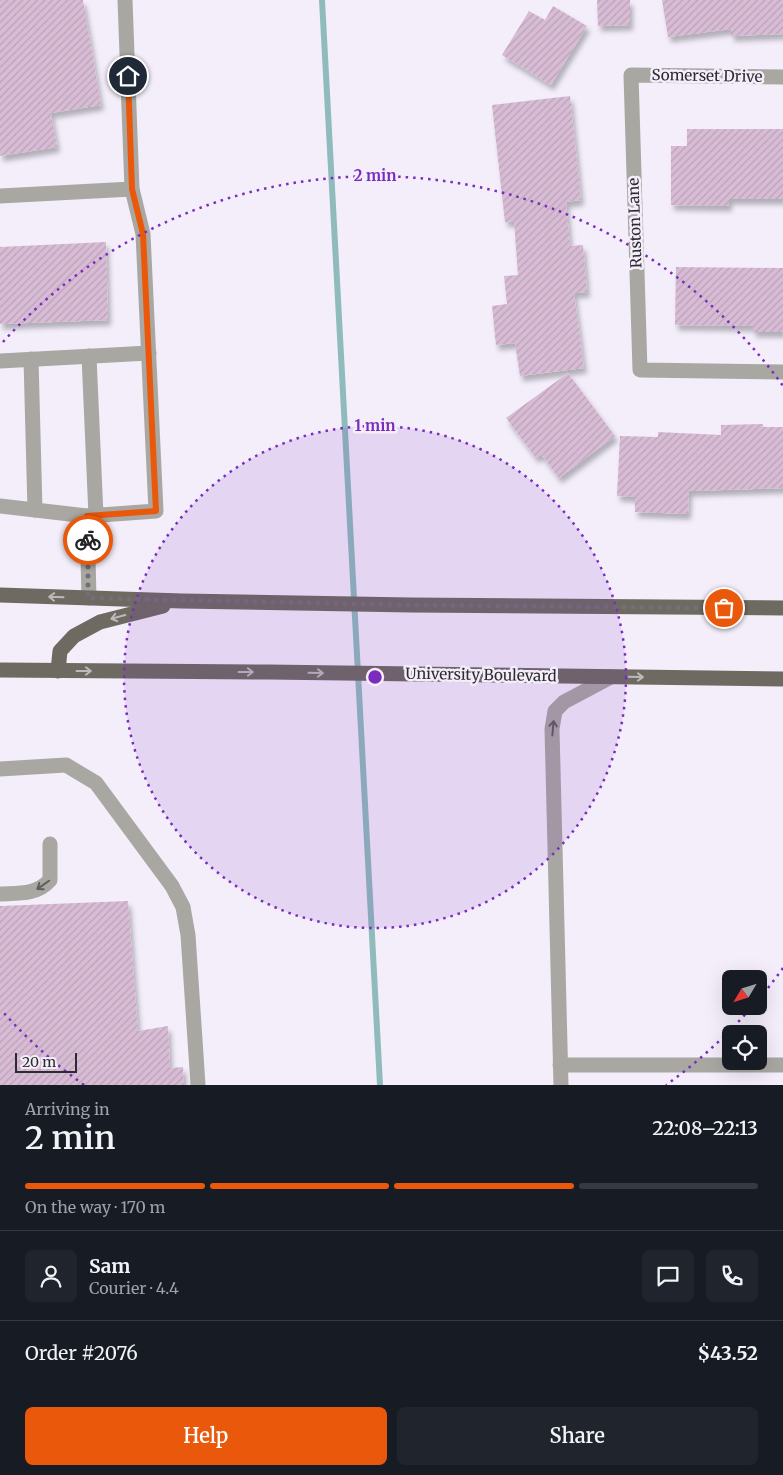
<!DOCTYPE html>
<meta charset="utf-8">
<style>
body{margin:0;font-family:Merriweather,serif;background:#20242c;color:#f1f3f6;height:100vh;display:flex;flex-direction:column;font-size:19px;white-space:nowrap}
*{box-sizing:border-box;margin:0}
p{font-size:16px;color:#9ea1a6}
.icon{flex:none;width:28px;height:28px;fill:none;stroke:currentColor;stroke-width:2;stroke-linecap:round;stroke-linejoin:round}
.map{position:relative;height:1085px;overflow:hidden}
.sheet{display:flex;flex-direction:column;background:#171b24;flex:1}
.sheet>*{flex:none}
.needle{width:32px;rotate:232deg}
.tools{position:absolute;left:722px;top:970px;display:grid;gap:10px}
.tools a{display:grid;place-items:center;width:45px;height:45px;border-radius:8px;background:#171b24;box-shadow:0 5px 20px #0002;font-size:25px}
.scale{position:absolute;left:15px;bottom:12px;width:62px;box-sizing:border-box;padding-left:5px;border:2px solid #2d2b2f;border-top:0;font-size:14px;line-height:18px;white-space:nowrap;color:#2d2b2f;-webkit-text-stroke:4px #f3eefa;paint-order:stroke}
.pin{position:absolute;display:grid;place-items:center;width:42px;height:42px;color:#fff;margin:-21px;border:2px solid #fff;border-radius:50%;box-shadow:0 1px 5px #0007}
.courier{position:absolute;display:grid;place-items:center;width:50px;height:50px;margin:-25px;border:4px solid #ea580c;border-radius:50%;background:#fff;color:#222;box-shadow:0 1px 6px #0007}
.headline em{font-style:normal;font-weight:600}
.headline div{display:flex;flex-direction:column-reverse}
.headline{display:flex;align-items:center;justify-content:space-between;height:85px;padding:0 25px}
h1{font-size:32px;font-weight:600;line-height:38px}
.bar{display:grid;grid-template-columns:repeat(4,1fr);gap:8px 5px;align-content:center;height:60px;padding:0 25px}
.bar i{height:6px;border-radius:4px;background:#363941}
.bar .on{background:#ea580c}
.bar p{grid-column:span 4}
.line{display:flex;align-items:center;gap:12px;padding:0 25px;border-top:1px solid #363941}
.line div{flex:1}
.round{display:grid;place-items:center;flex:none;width:52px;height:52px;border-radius:8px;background:#20242c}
.action{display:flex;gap:10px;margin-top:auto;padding:10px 25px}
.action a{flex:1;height:58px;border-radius:8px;background:#ea580c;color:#fff;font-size:20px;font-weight:600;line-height:58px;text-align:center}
.action a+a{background:#20242c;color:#f1f3f6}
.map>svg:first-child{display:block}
</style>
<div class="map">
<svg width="783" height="1085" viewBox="0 0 783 1085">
<defs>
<pattern id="building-hatch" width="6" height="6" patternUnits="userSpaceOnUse" patternTransform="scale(1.25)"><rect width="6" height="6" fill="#d8bcd5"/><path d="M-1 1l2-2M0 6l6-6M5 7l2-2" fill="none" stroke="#baa2b7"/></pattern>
<filter id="shadow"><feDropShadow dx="3" dy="5.5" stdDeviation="2.5" flood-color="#0004"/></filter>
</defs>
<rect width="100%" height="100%" fill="#f3eefa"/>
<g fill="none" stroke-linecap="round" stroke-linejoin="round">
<polyline stroke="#8fbbbc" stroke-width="6" points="322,0 380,1085"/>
</g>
<g fill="url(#building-hatch)" filter="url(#shadow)">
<polygon points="0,0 83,0 101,105 51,113 57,147 0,156"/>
<polygon points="597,0 630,0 630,25 598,26"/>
<polygon points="662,0 783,0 783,34 731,36 731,29 668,37"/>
<polygon points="553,6 587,26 551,85 502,55 529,11 545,20"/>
<polygon points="570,96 581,200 566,202 570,246 583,245 587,292 574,293 584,368 520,376 515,343 496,345 492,306 507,304 504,276 518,275 514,221 505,222 492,105"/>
<polygon points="687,129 783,129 783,199 729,199 729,206 671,205 671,146 687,146"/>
<polygon points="106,242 108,320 0,324 0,247"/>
<polygon points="676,267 783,268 783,332 753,332 753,326 675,325"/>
<polygon points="568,373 615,436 559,478 541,454 536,458 506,418"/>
<polygon points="763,424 763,427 783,427 783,488 689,491 688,514 635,512 635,497 617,496 620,436 658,437 658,432 721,435 721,425"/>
<polygon points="128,901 138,1031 168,1026 170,1068 183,1067 184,1085 0,1085 0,906"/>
</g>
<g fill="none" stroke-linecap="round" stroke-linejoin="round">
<g stroke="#a9a7a2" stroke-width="15">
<polyline points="783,77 631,75 640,370 783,372"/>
<polyline points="0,196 132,189"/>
<polyline points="89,356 96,516"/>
<polyline points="31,359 35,510"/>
<polyline points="0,361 149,353"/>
<polyline points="0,506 87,516 156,511 143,234 132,189 125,0"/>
<polyline points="87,516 89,598"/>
<polyline points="0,769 66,765 96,783 172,886 183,907 188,935 198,1085"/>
<path d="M 0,894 C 18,893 37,895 50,880 L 50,844"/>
<polyline points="560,1065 783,1065"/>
<polyline points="561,1085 552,729 555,711 564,702 611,677"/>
</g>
<g stroke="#6e6a61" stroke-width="15">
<polyline points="0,595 182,601 411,605 783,608"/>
<polyline points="0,670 268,672 783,679"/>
<polyline points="58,671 60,651 74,636 100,622 163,606"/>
</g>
</g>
<defs><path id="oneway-shaft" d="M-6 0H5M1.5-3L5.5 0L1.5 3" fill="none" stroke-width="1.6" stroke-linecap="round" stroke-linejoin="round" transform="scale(1.25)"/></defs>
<g stroke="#beb9bd">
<use href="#oneway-shaft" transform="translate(56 597) rotate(-178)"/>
<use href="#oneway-shaft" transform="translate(118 617) rotate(165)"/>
<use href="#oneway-shaft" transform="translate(84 671)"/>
<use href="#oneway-shaft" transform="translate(246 672)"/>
<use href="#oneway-shaft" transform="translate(316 673) rotate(1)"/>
<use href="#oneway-shaft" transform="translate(636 677) rotate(1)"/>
</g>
<g stroke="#5f5d5d">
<use href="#oneway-shaft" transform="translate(553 728) rotate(-85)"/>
<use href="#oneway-shaft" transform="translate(43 885) rotate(145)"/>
</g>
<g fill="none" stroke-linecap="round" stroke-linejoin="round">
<polyline stroke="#726f76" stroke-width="5" stroke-dasharray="0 9" points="88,540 88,598 411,605 724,608"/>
<polyline stroke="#ea580c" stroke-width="6" points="88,540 87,516 156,511 143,234 132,189 128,76"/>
</g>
<circle cx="375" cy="677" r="251" fill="#7b2cbf" fill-opacity=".12"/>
<g fill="none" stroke="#7b2cbf" stroke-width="2.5" stroke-dasharray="2.5 5">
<circle cx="375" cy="677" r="251"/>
<path d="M783 968A501 501 0 0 1 759 999M750 1009A501 501 0 0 1 666 1085M84 1085A501 501 0 0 1 3 1012M3 342A501 501 0 0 1 783 386"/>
</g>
<g text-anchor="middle" stroke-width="5" stroke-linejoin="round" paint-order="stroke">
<g font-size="15" fill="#2d2b2f" stroke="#f3eefa">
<text transform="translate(707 76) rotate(1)" y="5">Somerset Drive</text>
<text transform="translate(635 223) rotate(-92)" y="5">Ruston Lane</text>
<text transform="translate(481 675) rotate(1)" y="5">University Boulevard</text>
</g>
</g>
<circle cx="375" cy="677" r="8" fill="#7b2cbf" stroke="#f3eefa" stroke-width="2.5"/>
<g font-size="15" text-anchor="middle" font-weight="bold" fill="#7b2cbf" stroke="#f3eefa" stroke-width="5" stroke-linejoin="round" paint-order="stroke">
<text x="375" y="181">2 min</text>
<text x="375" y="431">1 min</text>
</g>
</svg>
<div class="tools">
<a><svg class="needle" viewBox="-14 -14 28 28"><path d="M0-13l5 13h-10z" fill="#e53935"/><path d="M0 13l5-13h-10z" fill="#9ea1a6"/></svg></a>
<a><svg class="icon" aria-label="locate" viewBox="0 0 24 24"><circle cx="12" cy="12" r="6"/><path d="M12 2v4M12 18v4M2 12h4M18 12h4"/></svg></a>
</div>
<div class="scale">20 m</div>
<div class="pin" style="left:724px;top:608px;background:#ea580c"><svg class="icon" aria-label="bag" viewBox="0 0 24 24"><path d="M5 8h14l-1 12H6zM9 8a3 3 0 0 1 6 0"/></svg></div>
<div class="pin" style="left:128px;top:76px;background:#1f2937"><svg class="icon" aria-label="home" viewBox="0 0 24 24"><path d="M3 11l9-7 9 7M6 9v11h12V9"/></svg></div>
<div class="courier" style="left:88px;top:540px"><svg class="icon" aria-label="bike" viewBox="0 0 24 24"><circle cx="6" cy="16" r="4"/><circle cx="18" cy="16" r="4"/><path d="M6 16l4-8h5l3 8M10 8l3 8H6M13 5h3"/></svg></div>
</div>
<section class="sheet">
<div class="headline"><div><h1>2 min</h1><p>Arriving in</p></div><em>22:08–22:13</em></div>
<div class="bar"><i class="on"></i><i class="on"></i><i class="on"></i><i></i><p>On the way · 170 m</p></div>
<div class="line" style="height:90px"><a class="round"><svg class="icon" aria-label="person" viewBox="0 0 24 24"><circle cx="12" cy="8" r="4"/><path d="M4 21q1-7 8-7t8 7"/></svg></a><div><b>Sam</b><p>Courier · 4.4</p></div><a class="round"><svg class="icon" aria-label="chat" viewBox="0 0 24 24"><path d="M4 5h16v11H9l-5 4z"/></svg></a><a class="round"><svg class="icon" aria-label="phone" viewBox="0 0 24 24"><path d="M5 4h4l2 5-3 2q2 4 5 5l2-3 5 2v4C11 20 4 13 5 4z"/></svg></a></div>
<div class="line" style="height:65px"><div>Order #2076</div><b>$43.52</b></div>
<div class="action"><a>Help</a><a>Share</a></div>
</section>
